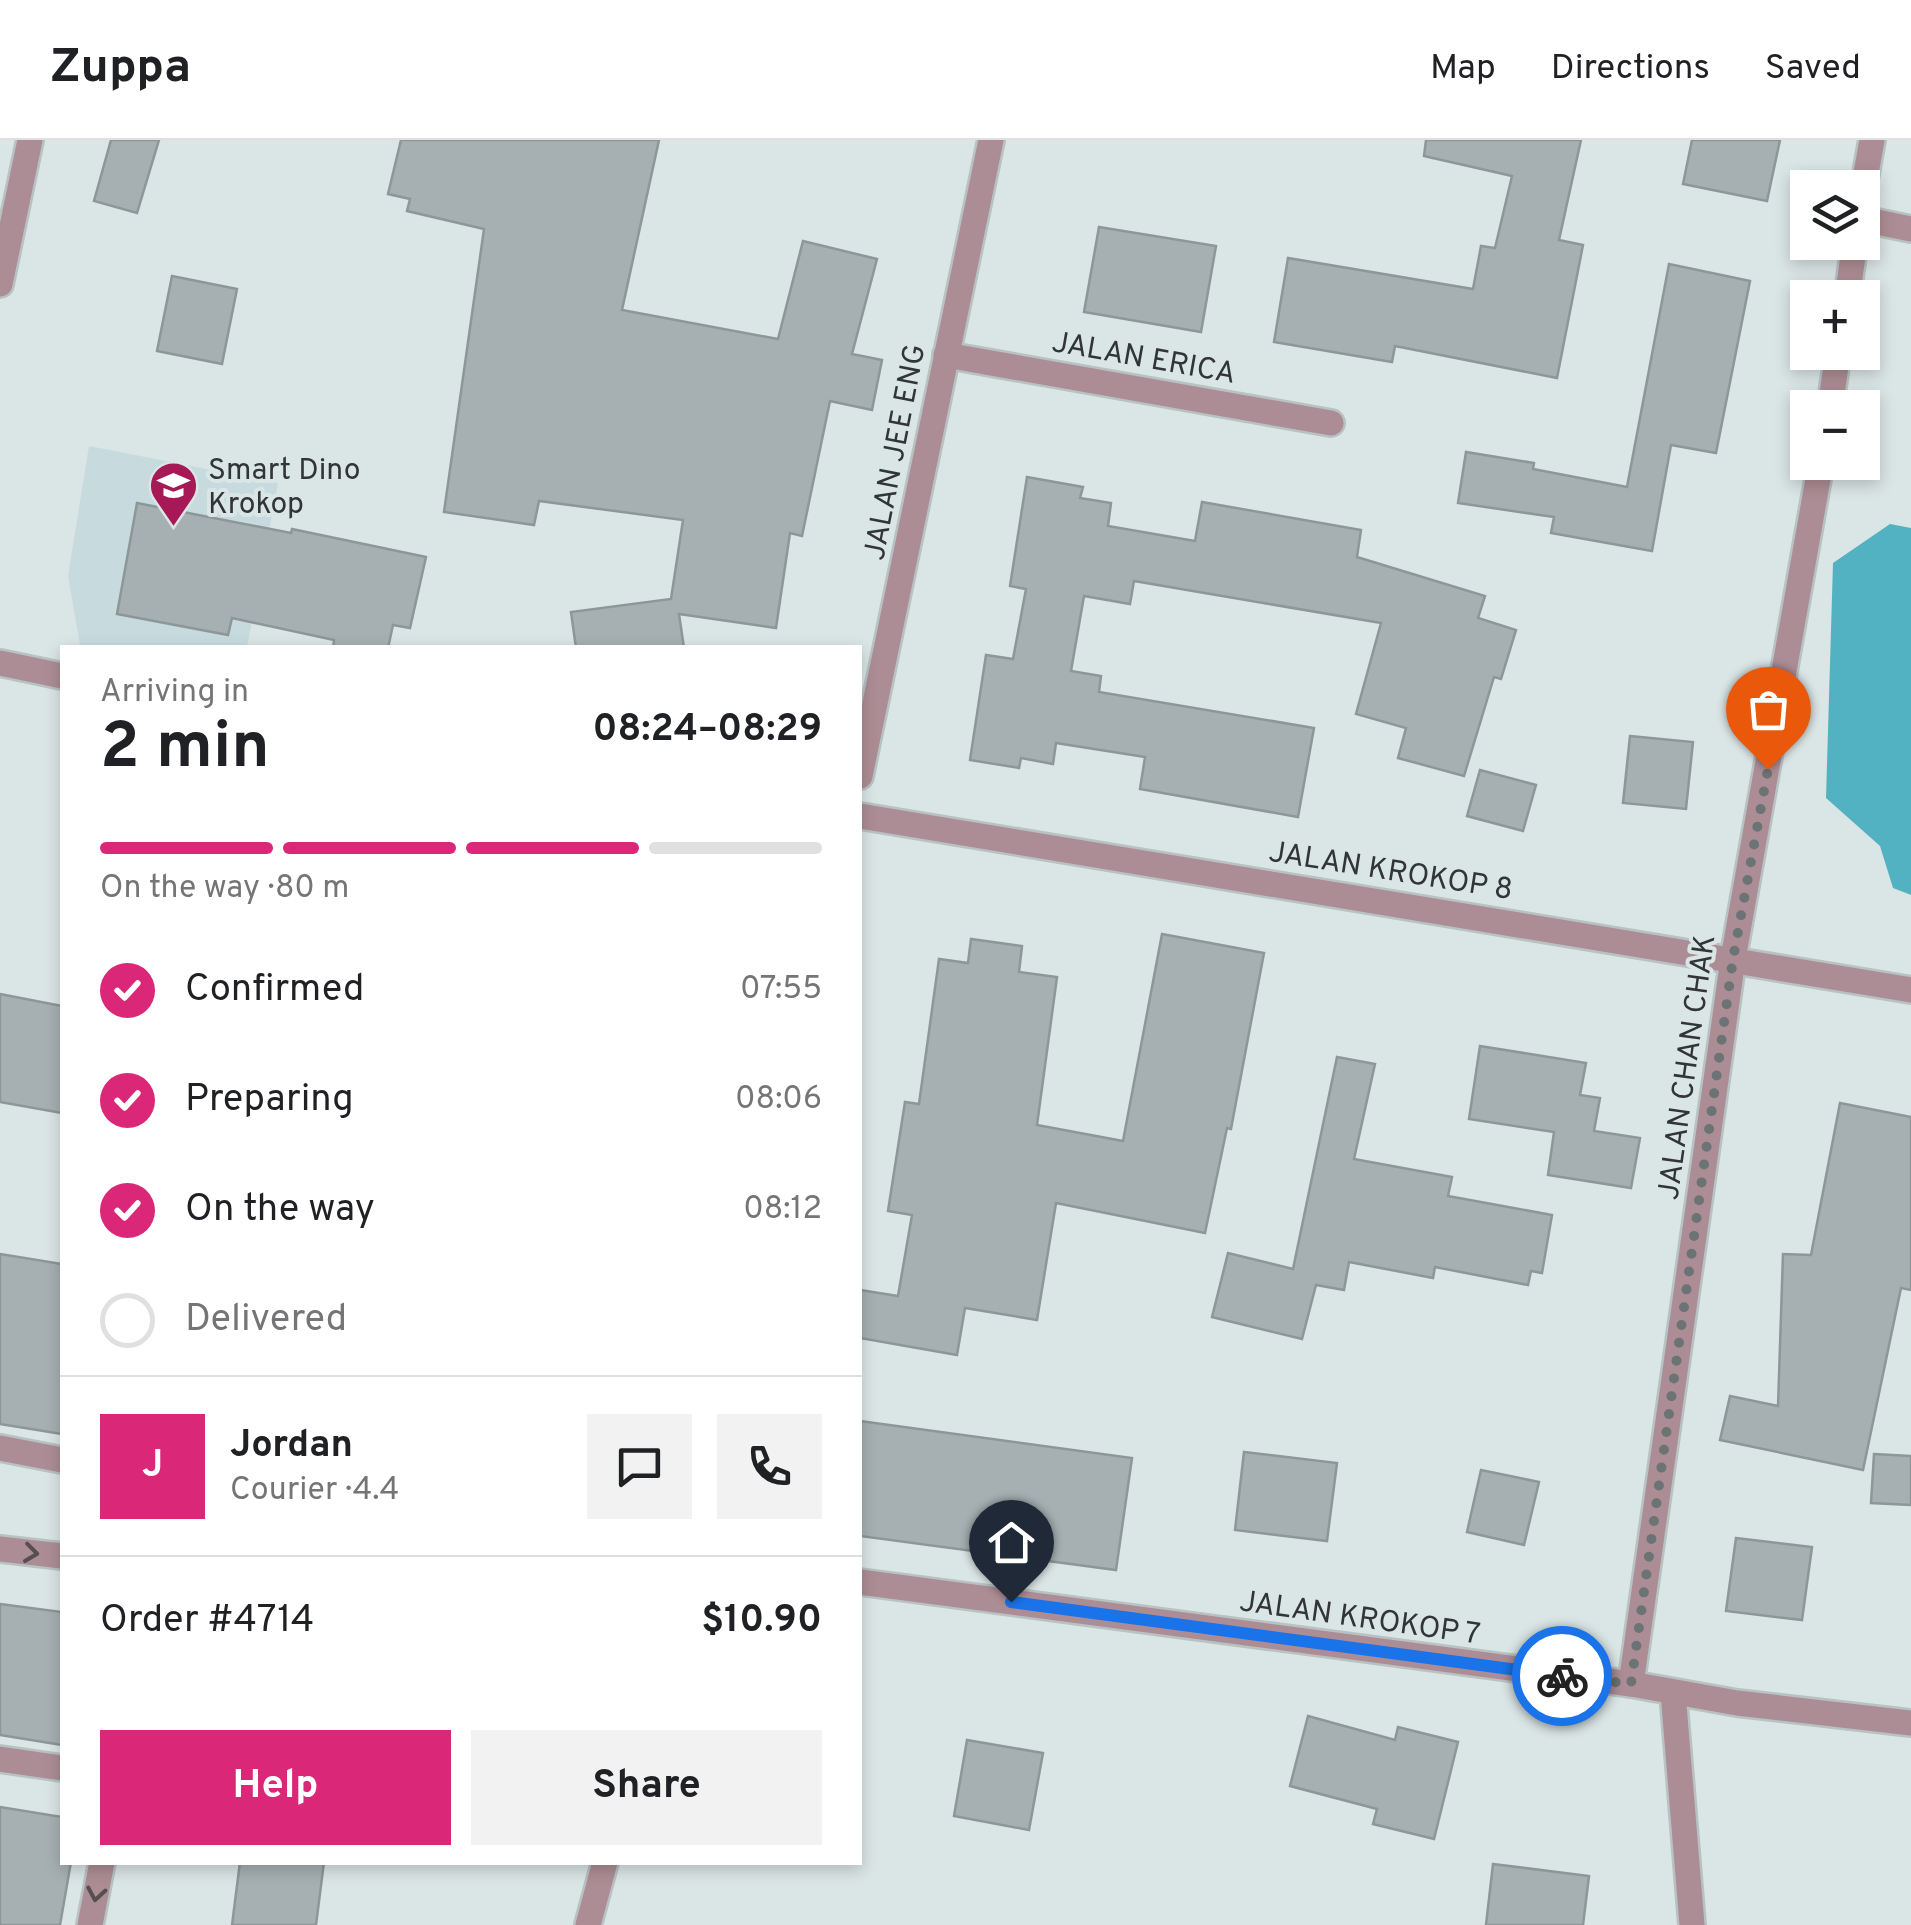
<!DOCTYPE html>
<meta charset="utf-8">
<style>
body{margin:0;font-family:Overpass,sans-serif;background:#f2f2f2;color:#202124;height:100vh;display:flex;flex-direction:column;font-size:38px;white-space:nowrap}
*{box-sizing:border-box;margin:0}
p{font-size:32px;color:#757577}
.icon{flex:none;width:55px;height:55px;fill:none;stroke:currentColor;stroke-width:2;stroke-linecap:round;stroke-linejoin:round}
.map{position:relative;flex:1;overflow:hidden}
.drawer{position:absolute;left:60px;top:505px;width:802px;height:1220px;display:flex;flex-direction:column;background:#fff;border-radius:0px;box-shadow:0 5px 15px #0003}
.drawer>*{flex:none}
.fabs{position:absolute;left:1790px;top:30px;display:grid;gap:20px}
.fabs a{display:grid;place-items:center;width:90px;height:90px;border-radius:0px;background:#fff;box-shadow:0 5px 15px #0003;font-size:50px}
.pin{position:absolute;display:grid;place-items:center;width:85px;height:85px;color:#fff;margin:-102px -42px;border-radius:50% 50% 50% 0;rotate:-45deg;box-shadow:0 0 10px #0007}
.pin .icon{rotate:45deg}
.courier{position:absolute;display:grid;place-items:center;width:100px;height:100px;margin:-50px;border:8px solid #1a73e8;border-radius:50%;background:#fff;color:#222;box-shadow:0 2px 12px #0007}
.overview em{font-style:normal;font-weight:700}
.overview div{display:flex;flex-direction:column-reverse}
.overview{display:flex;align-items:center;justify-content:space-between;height:170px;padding:0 40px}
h1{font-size:65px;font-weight:700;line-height:75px}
.bar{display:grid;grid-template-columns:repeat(4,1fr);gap:15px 10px;align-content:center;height:120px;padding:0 40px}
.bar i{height:12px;border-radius:8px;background:#e0e0e0}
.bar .active{background:#db2777}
.bar p{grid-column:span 4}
.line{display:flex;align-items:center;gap:25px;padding:0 40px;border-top:2px solid #e0e0e0}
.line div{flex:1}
.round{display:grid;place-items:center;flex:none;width:105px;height:105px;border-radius:0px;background:#f2f2f2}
ol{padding:0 40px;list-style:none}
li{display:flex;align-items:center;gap:30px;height:110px}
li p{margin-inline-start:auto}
li .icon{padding:10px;border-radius:50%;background:#db2777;color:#fff;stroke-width:4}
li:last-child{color:#757577}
li i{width:55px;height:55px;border:5px solid #e0e0e0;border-radius:50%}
.button{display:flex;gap:20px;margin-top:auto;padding:20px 40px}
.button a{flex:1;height:115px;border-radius:0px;background:#db2777;color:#fff;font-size:40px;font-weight:700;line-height:115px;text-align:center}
.button a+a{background:#f2f2f2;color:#202124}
header{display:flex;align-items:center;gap:60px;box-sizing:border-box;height:140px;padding:0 50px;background:#fff;border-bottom:2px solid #e0e0e0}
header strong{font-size:48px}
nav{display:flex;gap:55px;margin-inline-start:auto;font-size:35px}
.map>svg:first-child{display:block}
</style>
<header>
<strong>Zuppa</strong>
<nav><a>Map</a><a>Directions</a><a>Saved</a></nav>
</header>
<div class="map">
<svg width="1911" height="1785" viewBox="0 0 1911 1785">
<rect width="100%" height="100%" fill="#dae5e6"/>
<polygon fill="#c7dade" points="89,306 278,343 247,507 80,505 68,436"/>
<polygon fill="#53b2c1" points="1890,384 1911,388 1911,755 1893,748 1880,706 1826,658 1833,423"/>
<g fill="#a6b0b2" stroke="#8d9798" stroke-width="2.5">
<polygon points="111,0 159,0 137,73 94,61"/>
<polygon points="401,0 659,0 622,170 778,199 803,101 877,119 852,214 882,220 872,270 830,261 802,396 790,393 776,488 679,474 684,508 576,508 571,472 671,459 683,380 539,361 534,385 444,372 484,89 407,71 410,59 388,54"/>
<polygon points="1426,0 1581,0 1559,100 1583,105 1557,238 1395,206 1392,222 1274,202 1288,118 1473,149 1481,106 1495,108 1512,36 1424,16"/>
<polygon points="1692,0 1780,0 1767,61 1683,44"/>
<polygon points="1099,87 1216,106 1201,192 1084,172"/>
<polygon points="1669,124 1750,141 1716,313 1671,305 1652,411 1551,393 1554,377 1458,363 1466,312 1534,323 1533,329 1627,347"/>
<polygon points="172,136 237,149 222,224 157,211"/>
<polygon points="1027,337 1083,347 1080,358 1111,363 1108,386 1195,401 1202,362 1361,390 1357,417 1485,456 1478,478 1516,490 1501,539 1494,537 1464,636 1398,618 1406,588 1356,574 1381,483 1134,441 1130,464 1084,456 1071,531 1101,536 1099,552 1314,588 1298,677 1140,649 1145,617 1056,603 1053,624 1021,618 1019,628 970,620 986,515 1013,519 1026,449 1010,446"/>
<polygon points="137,363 291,393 292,389 426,417 410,488 393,485 388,508 333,508 334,500 232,478 228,495 117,474"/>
<polygon points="1630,596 1693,602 1686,669 1623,663"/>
<polygon points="1480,630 1536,645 1523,691 1467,676"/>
<polygon points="1162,794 1264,813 1231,989 1227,988 1205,1093 1056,1063 1037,1180 965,1168 957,1215 860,1198 860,1150 898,1156 912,1075 888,1071 905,962 919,964 939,819 968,823 971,799 1022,806 1019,832 1057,837 1037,985 1123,1001"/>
<polygon points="0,854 62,866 62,973 0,962"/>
<polygon points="1480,906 1586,923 1580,955 1600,958 1594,991 1640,998 1631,1048 1548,1035 1554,992 1469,979"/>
<polygon points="1337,917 1375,924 1354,1019 1452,1037 1448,1056 1552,1075 1542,1133 1531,1131 1528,1145 1435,1127 1433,1138 1349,1122 1344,1150 1316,1145 1302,1199 1212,1177 1228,1113 1293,1129"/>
<polygon points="1840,963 1911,977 1911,1150 1901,1148 1863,1330 1720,1300 1730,1256 1778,1266 1783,1114 1811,1115"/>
<polygon points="0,1114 62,1124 62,1294 0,1284"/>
<polygon points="860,1281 1132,1318 1116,1430 860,1396"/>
<polygon points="1244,1312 1337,1323 1327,1401 1235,1390"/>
<polygon points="1874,1314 1911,1316 1911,1365 1871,1363"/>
<polygon points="1481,1330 1539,1342 1524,1405 1467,1392"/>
<polygon points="1736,1398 1812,1407 1802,1480 1726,1471"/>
<polygon points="0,1464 62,1472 62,1605 0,1595"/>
<polygon points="1308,1576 1395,1600 1398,1587 1458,1602 1434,1699 1373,1684 1377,1669 1290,1646"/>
<polygon points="967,1600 1043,1613 1029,1690 954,1676"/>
<polygon points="0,1667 62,1677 62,1722 71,1722 60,1785 0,1785"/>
<polygon points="240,1722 324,1722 316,1785 232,1785"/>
<polygon points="1493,1724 1589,1736 1583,1785 1486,1785"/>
</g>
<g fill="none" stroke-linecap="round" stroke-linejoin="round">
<defs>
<g id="minor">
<polyline points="1862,56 1872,0"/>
<polyline points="1862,79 1911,89"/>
<polyline points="0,144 30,0"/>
<polyline points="1847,158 1855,102"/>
<polyline points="946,215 1331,283"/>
<polyline points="1830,268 1838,212"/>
<polyline points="0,523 62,536"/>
<polyline points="860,636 991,0"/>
<polyline points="860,676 1911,850"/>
<polyline points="0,1308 62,1320"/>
<polyline points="0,1409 62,1416"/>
<polyline points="860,1442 1631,1544 1737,1563 1911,1583"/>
<polyline points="1631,1544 1733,819 1821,322"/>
<polyline points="1673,1552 1692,1785"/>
<polyline points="0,1619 62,1628"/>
<polyline points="90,1785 102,1722"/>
<polyline points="588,1785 605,1722"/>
</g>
</defs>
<use href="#minor" stroke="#b8c2c3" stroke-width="30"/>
<use href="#minor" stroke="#ad8d95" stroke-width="25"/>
</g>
<defs><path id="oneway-chevron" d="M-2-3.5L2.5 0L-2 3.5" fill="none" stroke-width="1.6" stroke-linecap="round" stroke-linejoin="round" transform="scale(2.5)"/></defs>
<g stroke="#564f52">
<use href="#oneway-chevron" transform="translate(31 1413) rotate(7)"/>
<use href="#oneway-chevron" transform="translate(96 1754) rotate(100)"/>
</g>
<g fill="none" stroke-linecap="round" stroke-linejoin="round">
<polyline stroke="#6c7374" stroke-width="10" stroke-dasharray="0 18" points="1562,1536 1631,1544 1733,819 1768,629"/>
<polyline stroke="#1a73e8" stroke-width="12" points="1011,1462 1562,1536"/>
</g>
<defs>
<symbol id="school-pin" viewBox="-11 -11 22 30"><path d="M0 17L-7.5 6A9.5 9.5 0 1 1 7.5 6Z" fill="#a71857" stroke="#dae5e6"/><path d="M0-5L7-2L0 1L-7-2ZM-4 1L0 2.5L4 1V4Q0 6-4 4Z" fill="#fff"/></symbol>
</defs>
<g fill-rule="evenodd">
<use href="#school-pin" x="146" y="318" width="55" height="75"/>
</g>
<g text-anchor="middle" stroke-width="8" stroke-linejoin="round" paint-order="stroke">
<g font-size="30" fill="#313536" stroke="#dae5e6">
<text transform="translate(1144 217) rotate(10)" y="10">JALAN ERICA</text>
<text transform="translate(894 312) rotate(-79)" y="10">JALAN JEE ENG</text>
<text transform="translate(1391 730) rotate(9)" y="10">JALAN KROKOP 8</text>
<text transform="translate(1686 927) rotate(-82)" y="10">JALAN CHAN CHAK</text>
<text transform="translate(1360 1477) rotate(8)" y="10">JALAN KROKOP 7</text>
</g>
<g font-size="30" fill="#313536" stroke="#dae5e6" text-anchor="start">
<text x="208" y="339">Smart Dino<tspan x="208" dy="34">Krokop</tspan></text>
</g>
</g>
</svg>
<div class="fabs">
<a><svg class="icon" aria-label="layers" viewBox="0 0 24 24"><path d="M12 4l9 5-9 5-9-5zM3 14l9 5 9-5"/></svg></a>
<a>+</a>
<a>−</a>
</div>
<div class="pin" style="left:1768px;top:629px;background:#ea580c"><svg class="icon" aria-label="bag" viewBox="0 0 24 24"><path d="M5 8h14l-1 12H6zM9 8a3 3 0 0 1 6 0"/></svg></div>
<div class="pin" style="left:1011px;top:1462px;background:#1f2937"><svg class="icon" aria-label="home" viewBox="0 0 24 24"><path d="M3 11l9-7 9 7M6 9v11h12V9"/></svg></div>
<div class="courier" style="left:1562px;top:1536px"><svg class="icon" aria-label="bike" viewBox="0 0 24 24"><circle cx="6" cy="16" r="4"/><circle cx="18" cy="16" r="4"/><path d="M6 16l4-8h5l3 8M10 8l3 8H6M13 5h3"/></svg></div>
<section class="drawer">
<div class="overview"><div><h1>2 min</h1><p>Arriving in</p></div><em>08:24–08:29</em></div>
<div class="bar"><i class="active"></i><i class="active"></i><i class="active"></i><i></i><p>On the way · 80 m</p></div>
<ol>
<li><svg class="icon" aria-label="check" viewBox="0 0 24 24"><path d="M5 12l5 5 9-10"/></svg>Confirmed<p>07:55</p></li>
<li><svg class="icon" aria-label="check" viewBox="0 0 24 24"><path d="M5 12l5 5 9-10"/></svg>Preparing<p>08:06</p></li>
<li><svg class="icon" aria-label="check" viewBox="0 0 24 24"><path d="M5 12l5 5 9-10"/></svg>On the way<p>08:12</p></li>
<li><i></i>Delivered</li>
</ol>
<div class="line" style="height:180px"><b class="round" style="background:#db2777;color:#fff">J</b><div><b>Jordan</b><p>Courier · 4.4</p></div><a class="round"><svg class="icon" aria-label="chat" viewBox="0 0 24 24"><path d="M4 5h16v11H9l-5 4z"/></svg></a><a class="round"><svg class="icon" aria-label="phone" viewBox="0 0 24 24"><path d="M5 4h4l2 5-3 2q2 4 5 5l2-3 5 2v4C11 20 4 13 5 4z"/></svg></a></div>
<div class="line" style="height:130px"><div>Order #4714</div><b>$10.90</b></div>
<div class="button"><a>Help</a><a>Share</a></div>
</section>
</div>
